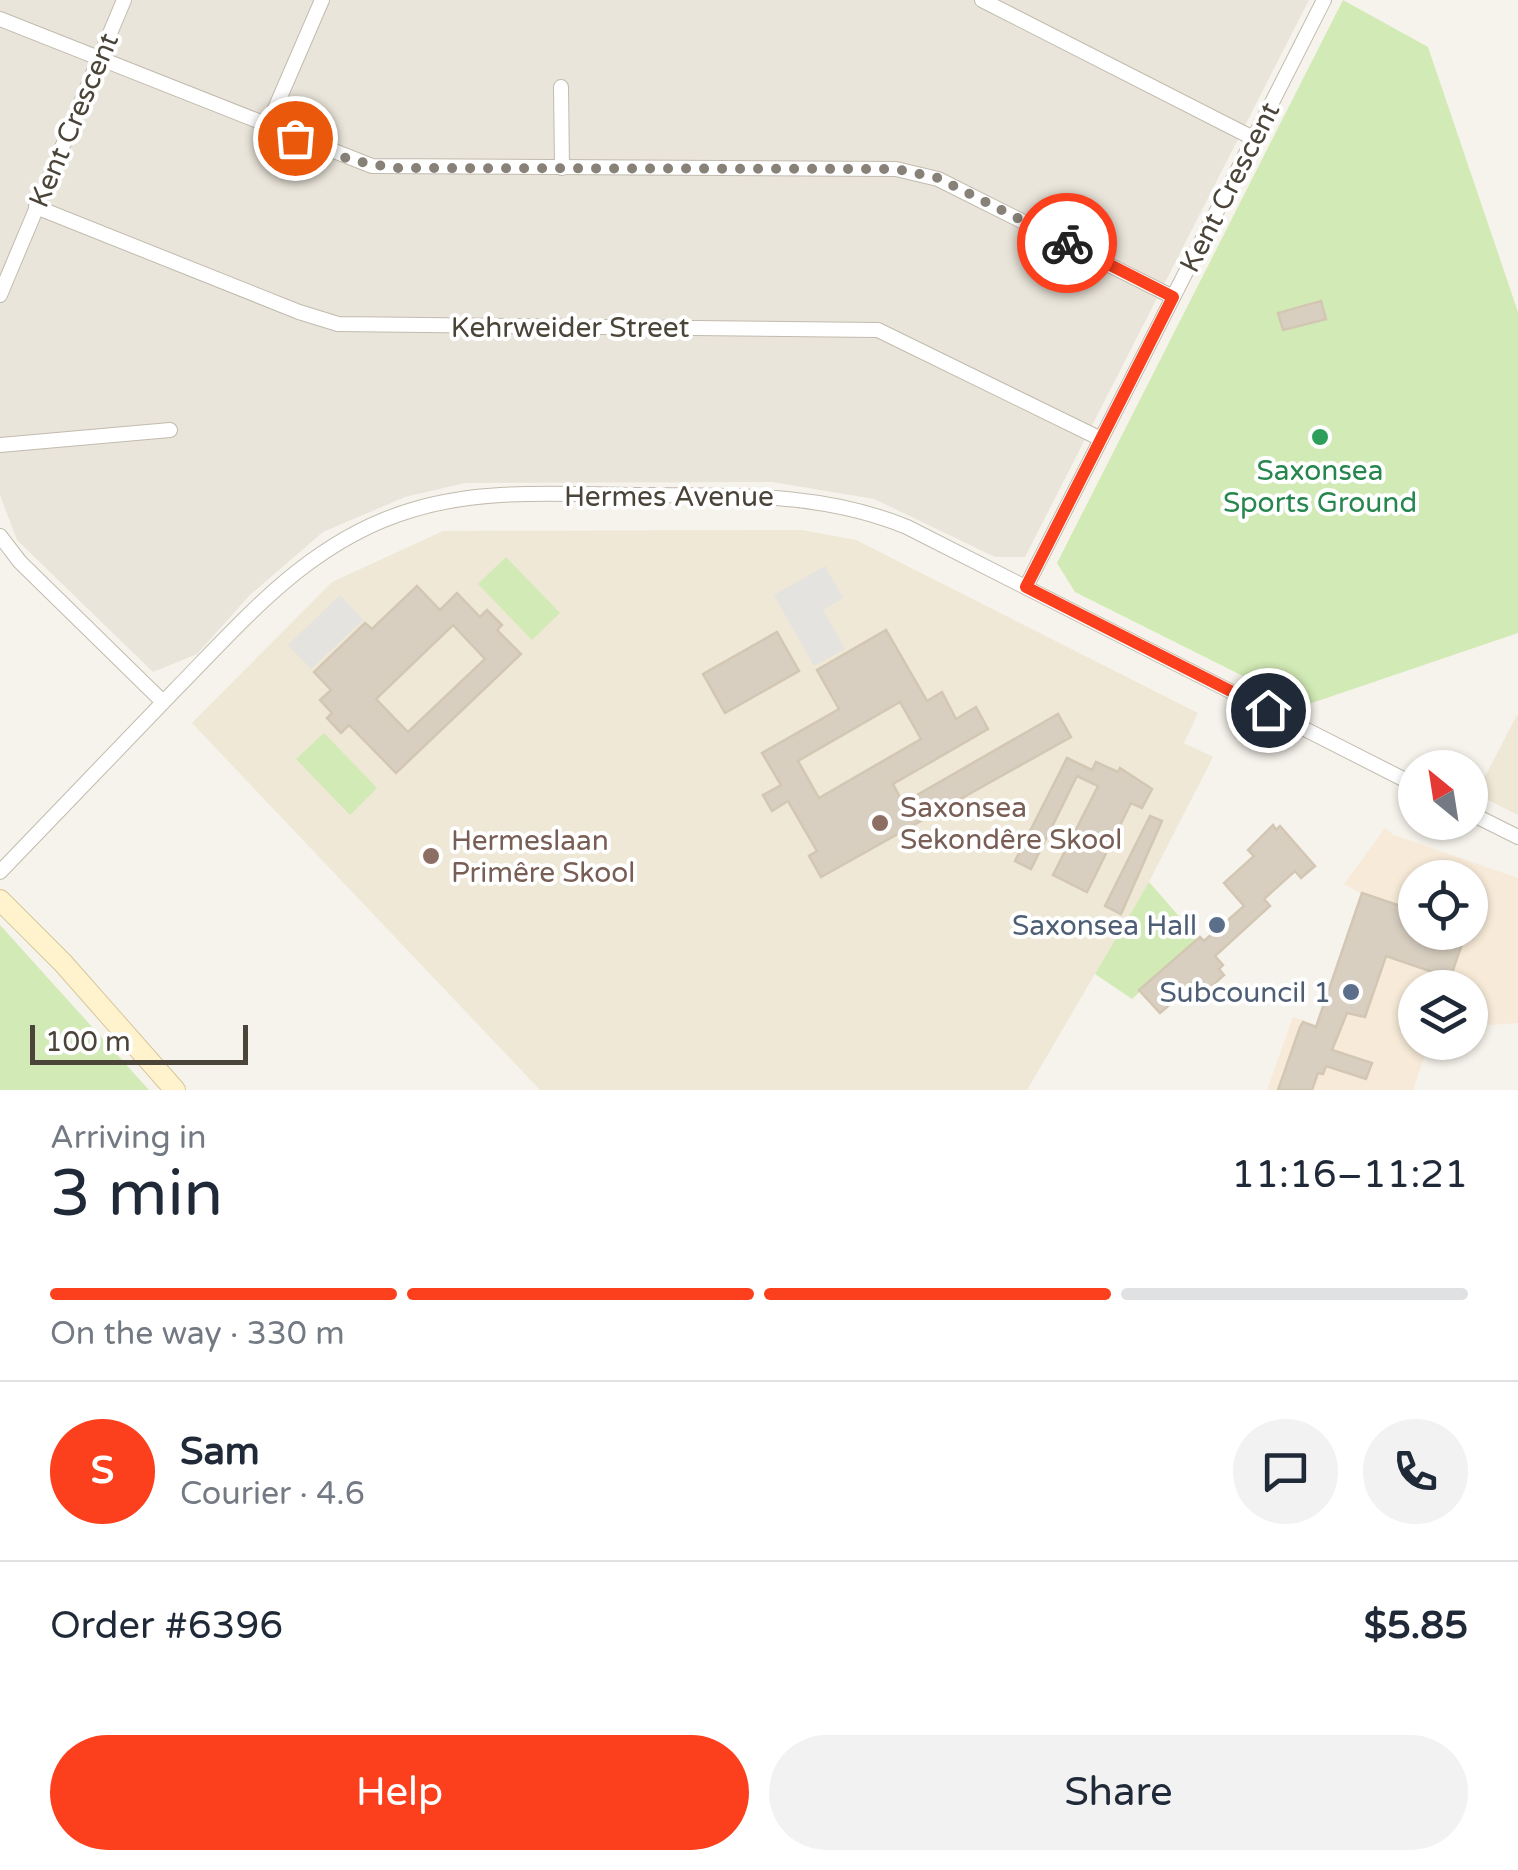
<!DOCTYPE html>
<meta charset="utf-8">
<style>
body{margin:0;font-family:"Varela Round",sans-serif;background:#f2f2f3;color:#1f2937;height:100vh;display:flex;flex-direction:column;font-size:38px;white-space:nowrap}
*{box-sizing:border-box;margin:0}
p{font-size:32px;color:#747a83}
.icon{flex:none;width:55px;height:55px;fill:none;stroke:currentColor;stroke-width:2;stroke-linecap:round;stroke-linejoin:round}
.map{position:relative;height:1090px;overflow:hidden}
.side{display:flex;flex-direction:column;background:#fff;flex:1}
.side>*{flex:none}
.needle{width:65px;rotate:330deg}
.tools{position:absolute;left:1398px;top:750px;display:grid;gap:20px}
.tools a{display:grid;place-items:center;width:90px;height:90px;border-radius:50%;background:#fff;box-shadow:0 2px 8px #0004;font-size:50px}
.scale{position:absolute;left:30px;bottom:25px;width:218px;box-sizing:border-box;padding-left:10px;border:5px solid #4b4439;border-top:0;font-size:28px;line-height:35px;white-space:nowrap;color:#4b4439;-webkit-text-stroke:8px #fff;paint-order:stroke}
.pin{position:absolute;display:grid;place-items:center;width:85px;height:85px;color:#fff;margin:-42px;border:5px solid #fff;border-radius:50%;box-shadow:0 2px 10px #0007}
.courier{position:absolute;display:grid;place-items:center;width:100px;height:100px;margin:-50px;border:8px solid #fc3f1d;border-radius:50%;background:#fff;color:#222;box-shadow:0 2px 12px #0007}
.head em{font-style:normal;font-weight:600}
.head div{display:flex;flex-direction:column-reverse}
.head{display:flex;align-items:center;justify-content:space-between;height:170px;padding:0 50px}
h1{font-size:65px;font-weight:600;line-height:75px}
.bar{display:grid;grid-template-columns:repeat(4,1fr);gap:15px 10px;align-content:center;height:120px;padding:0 50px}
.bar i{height:12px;border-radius:8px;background:#e0e1e3}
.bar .current{background:#fc3f1d}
.bar p{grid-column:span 4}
.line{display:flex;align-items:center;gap:25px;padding:0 50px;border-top:2px solid #e0e1e3}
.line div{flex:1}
.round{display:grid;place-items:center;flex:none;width:105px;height:105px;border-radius:52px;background:#f2f2f3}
.primary-button{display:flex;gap:20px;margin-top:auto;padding:20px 50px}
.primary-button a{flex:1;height:115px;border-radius:60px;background:#fc3f1d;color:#fff;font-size:40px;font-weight:600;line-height:115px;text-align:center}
.primary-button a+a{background:#f2f2f3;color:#1f2937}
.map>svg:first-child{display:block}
</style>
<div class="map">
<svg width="1518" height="1090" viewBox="0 0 1518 1090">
<rect width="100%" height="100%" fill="#f6f3ec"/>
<polygon fill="#eae5da" points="0,0 1309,0 1025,557 995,557 874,499 772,482 465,483 405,497 323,532 250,595 197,654 153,672 17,540 0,495"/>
<path fill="#f7ead8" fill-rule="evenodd" d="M 1385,828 L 1394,835 L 1518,878 L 1518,1023 L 1490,1025 L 1470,1018 L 1470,988 L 1415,988 L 1415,1042 L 1429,1043 L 1413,1090 L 1267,1090 L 1293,1017 L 1317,1025 L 1362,894 L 1344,884 ZM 1415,878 L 1470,878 L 1470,932 L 1415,932 Z"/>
<g fill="#efe8d6">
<polygon points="802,530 856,540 1198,713 1184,743 1213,757 1149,882 1027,1090 540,1090 192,723 332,582 443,531"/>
<polygon points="1517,715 1518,716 1518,815 1476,794"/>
</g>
<g fill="#d2eab5">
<polygon points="1343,0 1428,47 1518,312 1518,633 1303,706 1075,592 1057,563"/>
<polygon points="506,557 560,613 532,640 478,584"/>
<polygon points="324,733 377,788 350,815 296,759"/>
<polygon points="1149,882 1198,938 1132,999 1095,974"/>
<polygon points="0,925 149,1090 0,1090"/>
</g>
<g fill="#e5e3e0">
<polygon points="825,566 843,598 823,610 845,649 814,666 774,595"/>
<polygon points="340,595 363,620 311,669 288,645"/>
</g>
<g fill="#d8cfc1" stroke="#d3c7b4" stroke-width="2.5" fill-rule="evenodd">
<polygon points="1321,301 1326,319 1283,330 1278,313"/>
<path d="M 417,586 L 440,610 L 457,593 L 480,617 L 487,610 L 502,625 L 497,630 L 521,654 L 396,773 L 349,725 L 341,733 L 327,718 L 332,713 L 320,700 L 331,690 L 314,672 L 365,623 L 372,629 ZM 453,625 L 485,659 L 408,732 L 376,699 Z"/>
<path d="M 886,630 L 927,701 L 942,692 L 956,719 L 976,707 L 988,729 L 893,784 L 903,803 L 1058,714 L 1071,737 L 821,877 L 809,856 L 817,851 L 788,801 L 772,811 L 763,795 L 781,785 L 762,753 L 839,709 L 817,670 ZM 900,702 L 921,739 L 819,798 L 798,761 Z"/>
<polygon points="777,632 799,671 725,713 703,674"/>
<polygon points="1067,758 1092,770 1096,762 1118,772 1120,768 1152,789 1142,808 1131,803 1087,892 1053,875 1098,786 1077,776 1031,869 1015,861"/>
<polygon points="1150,816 1162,821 1121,914 1105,906"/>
<polygon points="1273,825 1276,830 1280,826 1315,866 1301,878 1295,871 1264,899 1270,906 1215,956 1223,965 1219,969 1224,975 1196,1000 1187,990 1160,1013 1139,990 1200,937 1204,941 1244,906 1224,883 1254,856 1248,850"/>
<polygon points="1362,893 1415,911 1415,932 1466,932 1453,970 1450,978 1386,956 1365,1017 1347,1013 1332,1050 1372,1063 1366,1079 1326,1066 1323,1074 1318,1073 1312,1090 1278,1090 1300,1027 1303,1022 1316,1027"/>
</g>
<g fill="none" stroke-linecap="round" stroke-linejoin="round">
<defs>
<g id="street">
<polyline points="982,0 1253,138"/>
<polyline points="0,19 372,166 896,169 938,179 1173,297"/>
<polyline points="561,87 562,168"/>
<polyline points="267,127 322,0"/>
<polyline points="36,207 299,312 338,324 878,330 1101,439"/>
<polyline points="0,295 124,0"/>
<polyline points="0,445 170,430"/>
<polyline points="0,536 20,562 163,702"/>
<polyline points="1026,587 1324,0"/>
<polyline points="1470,813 1518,837"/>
<path d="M 0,872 C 58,812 116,751 174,691 C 246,618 310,540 412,510 C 487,487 568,495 646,495 C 737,496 822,492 907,527 L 1415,785"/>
</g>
<polyline id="secondary" points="0,900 63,963 175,1090"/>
</defs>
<use href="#street" stroke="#c2bbae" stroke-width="16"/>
<use href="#secondary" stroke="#d6c79b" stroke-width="22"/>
<use href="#street" stroke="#fff" stroke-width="14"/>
<use href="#secondary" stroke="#fff3cd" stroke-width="20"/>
</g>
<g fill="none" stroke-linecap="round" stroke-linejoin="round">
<polyline stroke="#878178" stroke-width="10" stroke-dasharray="0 18" points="295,138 351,160 393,168 896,169 938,178 1067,243"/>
<polyline stroke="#fc3f1d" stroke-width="12" points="1067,243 1173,297 1026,587 1268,710"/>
</g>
<circle fill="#2e9e5b" stroke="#fff" stroke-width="4" cx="1320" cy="437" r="10"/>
<g fill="#8d6e63" stroke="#fff" stroke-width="4">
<circle cx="880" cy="823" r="10"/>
<circle cx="431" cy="856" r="10"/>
</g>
<g fill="#5c6f8a" stroke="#fff" stroke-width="4">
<circle cx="1217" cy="925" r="10"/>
<circle cx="1351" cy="992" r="10"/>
</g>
<g text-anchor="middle" stroke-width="8" stroke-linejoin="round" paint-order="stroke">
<g font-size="28" fill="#4b4439" stroke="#fff">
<text transform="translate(73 120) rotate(-67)" y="10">Kent Crescent</text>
<text transform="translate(1229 187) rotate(-63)" y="10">Kent Crescent</text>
<text x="570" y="337">Kehrweider Street</text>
<text x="669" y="506">Hermes Avenue</text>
</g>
<g font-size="28" fill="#27864d" stroke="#fff">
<text x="1320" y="480">Saxonsea<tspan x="1320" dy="32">Sports Ground</tspan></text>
</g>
<g font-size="28" fill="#785e54" stroke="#fff" text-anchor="start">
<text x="900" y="817">Saxonsea<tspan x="900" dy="32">Sekondêre Skool</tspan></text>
<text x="451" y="850">Hermeslaan<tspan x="451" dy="32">Primêre Skool</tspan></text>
</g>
<g font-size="28" fill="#4e5e75" stroke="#fff" text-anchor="end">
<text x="1197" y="935">Saxonsea Hall</text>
<text x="1331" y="1002">Subcouncil 1</text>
</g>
</g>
</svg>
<div class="tools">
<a><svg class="needle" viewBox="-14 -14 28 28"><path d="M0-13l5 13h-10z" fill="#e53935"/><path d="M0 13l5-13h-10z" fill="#747a83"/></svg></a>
<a><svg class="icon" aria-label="locate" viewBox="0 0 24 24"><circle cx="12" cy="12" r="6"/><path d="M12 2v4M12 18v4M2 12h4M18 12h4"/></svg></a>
<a><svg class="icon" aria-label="layers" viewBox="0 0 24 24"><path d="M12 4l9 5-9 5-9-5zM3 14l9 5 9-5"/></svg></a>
</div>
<div class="scale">100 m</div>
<div class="pin" style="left:295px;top:138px;background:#ea580c"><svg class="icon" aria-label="bag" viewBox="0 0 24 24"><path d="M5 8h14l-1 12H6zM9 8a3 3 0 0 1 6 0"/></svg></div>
<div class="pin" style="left:1268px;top:710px;background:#1f2937"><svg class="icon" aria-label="home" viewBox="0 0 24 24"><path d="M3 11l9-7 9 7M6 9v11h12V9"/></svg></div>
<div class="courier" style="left:1067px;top:243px"><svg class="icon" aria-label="bike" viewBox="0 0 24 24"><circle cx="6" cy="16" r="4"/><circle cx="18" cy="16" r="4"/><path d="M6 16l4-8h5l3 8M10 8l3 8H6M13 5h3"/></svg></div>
</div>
<section class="side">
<div class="head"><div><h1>3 min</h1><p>Arriving in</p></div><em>11:16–11:21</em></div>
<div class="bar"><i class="current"></i><i class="current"></i><i class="current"></i><i></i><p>On the way · 330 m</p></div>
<div class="line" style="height:180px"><b class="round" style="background:#fc3f1d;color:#fff">S</b><div><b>Sam</b><p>Courier · 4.6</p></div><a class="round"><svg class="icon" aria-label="chat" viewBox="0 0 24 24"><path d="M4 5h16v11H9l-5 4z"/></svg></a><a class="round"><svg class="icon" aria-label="phone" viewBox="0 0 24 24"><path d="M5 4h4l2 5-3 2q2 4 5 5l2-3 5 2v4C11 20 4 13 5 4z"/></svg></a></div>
<div class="line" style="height:130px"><div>Order #6396</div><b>$5.85</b></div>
<div class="primary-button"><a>Help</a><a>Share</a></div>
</section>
